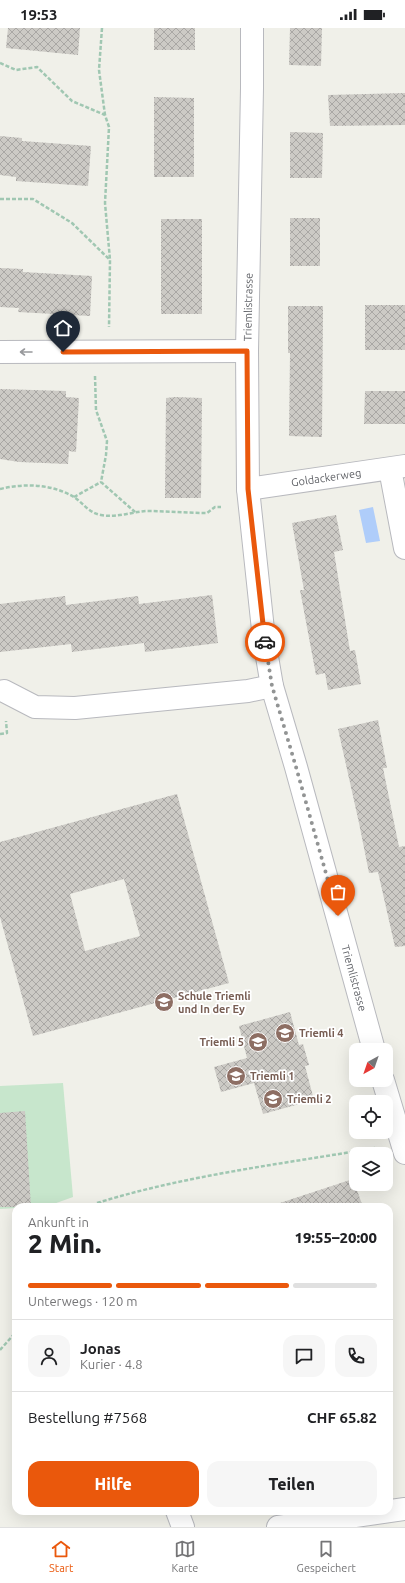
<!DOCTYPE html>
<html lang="de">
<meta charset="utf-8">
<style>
body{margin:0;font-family:Ubuntu,sans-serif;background:#f6f6f6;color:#202124;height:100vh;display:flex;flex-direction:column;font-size:15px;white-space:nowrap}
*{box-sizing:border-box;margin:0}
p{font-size:13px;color:#757577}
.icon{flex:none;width:22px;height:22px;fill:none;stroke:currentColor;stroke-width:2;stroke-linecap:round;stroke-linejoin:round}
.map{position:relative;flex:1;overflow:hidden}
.panel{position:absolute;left:12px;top:1175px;width:381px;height:312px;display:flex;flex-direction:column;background:#fff;border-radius:12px;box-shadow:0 4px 16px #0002}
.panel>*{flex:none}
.needle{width:26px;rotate:220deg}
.tools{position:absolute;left:349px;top:1015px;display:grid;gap:8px}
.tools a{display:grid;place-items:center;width:44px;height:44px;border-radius:8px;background:#fff;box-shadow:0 4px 16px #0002;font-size:20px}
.pin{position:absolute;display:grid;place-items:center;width:34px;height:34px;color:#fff;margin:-41px -17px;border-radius:50% 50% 50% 0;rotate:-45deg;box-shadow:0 0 4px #0007}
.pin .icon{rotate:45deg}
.courier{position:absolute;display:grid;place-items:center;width:40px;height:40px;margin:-20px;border:3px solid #ea580c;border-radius:50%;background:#fff;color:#222;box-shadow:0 1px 5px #0007}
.headline em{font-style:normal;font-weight:800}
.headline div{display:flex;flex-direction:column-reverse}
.headline{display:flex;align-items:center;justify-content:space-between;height:68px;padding:0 16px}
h1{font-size:26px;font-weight:800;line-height:30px}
.bar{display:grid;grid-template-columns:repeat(4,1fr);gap:6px 4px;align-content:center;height:48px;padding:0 16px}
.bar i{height:5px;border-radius:3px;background:#e0e0e0}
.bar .selected{background:#ea580c}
.bar p{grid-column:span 4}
.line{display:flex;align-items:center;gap:10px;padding:0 16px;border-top:1px solid #e0e0e0}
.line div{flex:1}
.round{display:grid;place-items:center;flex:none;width:42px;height:42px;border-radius:12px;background:#f6f6f6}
.button{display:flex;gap:8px;margin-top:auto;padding:8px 16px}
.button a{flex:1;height:46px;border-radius:12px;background:#ea580c;color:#fff;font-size:16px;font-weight:800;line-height:46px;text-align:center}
.button a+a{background:#f6f6f6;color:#202124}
.status{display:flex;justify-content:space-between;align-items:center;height:28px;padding:0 20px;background:#fff;direction:ltr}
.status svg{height:11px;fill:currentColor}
.tabs{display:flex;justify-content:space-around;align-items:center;height:56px;border-top:1px solid #e0e0e0;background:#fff;font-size:11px;color:#757577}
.tabs a{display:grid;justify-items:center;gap:2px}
.tabs .selected{color:#ea580c}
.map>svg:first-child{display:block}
</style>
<div class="status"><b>19:53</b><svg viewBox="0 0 49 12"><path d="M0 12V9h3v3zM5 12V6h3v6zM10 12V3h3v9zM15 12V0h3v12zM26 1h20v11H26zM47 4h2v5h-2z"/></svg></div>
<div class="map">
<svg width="405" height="1499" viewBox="0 0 405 1499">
<defs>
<pattern id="building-cross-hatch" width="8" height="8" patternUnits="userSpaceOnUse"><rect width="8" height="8" fill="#cccac5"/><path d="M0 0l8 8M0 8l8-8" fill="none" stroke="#a9a7a4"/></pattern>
</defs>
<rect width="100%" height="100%" fill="#f0f0e9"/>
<polygon fill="#c7e6cc" points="63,1055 73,1169 48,1178 0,1181 0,1058"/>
<polygon fill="#afcdfa" points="373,479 380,513 366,515 359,482"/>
<g fill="url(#building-cross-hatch)" fill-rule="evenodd">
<polygon points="8,0 80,0 78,27 6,20"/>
<rect x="154" y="0" width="41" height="22"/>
<polygon points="290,0 322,0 321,38 289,37"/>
<polygon points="405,65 405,97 330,98 328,67"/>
<polygon points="154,69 194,70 194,149 154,149"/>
<polygon points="290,104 323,105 322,150 290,150"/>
<polygon points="0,108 22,110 22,113 91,118 88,158 16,153 16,149 0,147"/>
<rect x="290" y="190" width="30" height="48"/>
<rect x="161" y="191" width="41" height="95"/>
<polygon points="0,240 23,241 23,244 92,248 90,288 18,284 19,280 0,279"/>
<rect x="365" y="277" width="40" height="45"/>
<polygon points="288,278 323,278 322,409 289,408 290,325 288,325"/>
<polygon points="0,361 66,363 66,369 79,370 76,424 69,423 68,436 19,434 0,431"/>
<polygon points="365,363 405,363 405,396 364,396"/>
<polygon points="175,369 202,370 201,470 165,470 166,370"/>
<polygon points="336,487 343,522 334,524 350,623 355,622 361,656 328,662 325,645 316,647 300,562 304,562 292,495"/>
<polygon points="212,567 218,615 145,624 144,615 72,624 71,616 0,624 0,576 65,568 66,577 138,568 139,576"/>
<polygon points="378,692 387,740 383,740 399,819 405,818 405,918 395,919 378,844 369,845 359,795 338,701"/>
<path d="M 177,766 L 229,955 L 33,1008 L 0,889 L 0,814 ZM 124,851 L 140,908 L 85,923 L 70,866 Z"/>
<polygon points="290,984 299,1017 303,1016 309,1037 305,1038 314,1072 263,1086 254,1055 221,1064 214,1039 247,1030 239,998"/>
<polygon points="25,1083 31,1179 0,1179 0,1085"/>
<polygon points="353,1151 363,1179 281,1179 280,1175"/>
</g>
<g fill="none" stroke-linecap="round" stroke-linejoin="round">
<defs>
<g id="minor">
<path id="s1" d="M 252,0 L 252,60 L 247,323 L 248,461 L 264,611 L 272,658 L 296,739 L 374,1022"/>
<polyline points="0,324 247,323"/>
<polyline points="390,441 405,520"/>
<path id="s2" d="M 248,461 L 405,438"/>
<polyline points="4,663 35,679 75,680 248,663 272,658"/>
<polyline points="383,1052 405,1125"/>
<polyline points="177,1483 183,1499"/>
<polyline points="278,1499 405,1481"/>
</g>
</defs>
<use href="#minor" stroke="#b8b9be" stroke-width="24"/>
<g stroke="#a0c7b2" stroke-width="2.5" stroke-dasharray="4 2" stroke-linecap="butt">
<polyline points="102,0 99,42 105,87"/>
<polyline points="0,35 16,42 37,39 72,73 105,87 109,99 105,175 110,232"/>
<polyline points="0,171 33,171 72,195 110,232 109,299"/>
<polyline points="95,348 96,382 107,413 106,427 101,454 135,484"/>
<path d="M 0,461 C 24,455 52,456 74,469 C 83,475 89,485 101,487 C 117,490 131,484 146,483 C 167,483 187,485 207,485 L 215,479 L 221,479"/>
<polyline points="74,469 101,454"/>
<polyline points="0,706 7,705 6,693"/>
<path d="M 97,1175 C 187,1147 282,1136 375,1120"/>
<polyline points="97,1175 97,1179"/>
<polyline points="98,1175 113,1179"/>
<polyline points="0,1322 16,1304"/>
</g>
<use href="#minor" stroke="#fff" stroke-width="22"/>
</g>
<defs><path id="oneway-shaft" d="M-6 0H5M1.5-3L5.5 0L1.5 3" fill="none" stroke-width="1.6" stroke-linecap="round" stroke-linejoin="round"/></defs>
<use stroke="#98999c" href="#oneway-shaft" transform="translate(26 324) rotate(180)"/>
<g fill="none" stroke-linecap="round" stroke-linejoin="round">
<polyline stroke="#929494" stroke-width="4" stroke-dasharray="0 7.2" points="265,614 272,658 296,739 338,888"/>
<polyline stroke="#ea580c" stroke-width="5" points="63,324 247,323 248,461 265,614"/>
</g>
<defs>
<symbol id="school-disc" viewBox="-11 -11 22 22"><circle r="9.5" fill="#8d6e63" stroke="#fff"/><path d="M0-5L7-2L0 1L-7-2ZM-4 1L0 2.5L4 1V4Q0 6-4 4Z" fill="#fff"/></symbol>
</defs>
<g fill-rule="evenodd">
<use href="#school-disc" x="153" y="963" width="22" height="22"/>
<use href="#school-disc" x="274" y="994" width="22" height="22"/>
<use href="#school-disc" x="247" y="1003" width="22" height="22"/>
<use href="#school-disc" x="225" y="1037" width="22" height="22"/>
<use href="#school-disc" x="262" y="1060" width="22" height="22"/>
</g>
<g text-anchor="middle" stroke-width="3.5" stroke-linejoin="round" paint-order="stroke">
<g font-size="11" fill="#606267" stroke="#fff">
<text transform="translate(248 279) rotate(-89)" y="4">Triemlistrasse</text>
<text dy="4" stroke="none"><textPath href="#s2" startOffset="79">Goldackerweg</textPath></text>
<text dy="4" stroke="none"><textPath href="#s1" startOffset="963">Triemlistrasse</textPath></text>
</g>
<g font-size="11" font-weight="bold" fill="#785e54" stroke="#fff" text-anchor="start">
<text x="178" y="972">Schule Triemli<tspan x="178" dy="13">und In der Ey</tspan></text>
<text x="299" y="1009">Triemli 4</text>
<text x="244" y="1018" text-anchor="end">Triemli 5</text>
<text x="250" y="1052">Triemli 1</text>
<text x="287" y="1075">Triemli 2</text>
</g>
</g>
</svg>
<div class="tools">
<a><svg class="needle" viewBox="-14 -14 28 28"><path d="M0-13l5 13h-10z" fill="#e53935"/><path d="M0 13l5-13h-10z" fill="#757577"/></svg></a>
<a><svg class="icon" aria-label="locate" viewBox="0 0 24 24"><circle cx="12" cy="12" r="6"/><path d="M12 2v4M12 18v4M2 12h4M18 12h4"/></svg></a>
<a><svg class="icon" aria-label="layers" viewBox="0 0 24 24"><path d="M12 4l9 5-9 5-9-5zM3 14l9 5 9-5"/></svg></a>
</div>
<div class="pin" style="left:338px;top:888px;background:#ea580c"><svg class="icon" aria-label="bag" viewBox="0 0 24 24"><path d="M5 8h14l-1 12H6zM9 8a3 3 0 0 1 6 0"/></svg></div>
<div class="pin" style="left:63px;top:324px;background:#1f2937"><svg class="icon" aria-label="home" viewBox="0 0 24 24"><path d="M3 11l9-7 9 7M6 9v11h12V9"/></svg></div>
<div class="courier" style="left:265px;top:614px"><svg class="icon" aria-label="car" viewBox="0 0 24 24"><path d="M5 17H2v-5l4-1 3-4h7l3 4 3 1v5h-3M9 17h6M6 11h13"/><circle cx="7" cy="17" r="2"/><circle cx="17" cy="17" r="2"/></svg></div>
<section class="panel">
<div class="headline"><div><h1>2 Min.</h1><p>Ankunft in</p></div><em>19:55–20:00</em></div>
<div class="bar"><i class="selected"></i><i class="selected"></i><i class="selected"></i><i></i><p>Unterwegs · 120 m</p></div>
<div class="line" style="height:72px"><a class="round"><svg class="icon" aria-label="person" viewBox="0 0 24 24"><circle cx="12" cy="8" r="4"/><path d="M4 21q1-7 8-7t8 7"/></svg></a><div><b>Jonas</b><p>Kurier · 4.8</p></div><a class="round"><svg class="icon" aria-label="chat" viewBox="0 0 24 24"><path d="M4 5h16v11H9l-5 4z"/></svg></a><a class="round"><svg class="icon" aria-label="phone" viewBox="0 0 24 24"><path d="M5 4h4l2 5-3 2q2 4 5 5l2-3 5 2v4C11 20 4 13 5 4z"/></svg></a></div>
<div class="line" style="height:52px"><div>Bestellung #7568</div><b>CHF 65.82</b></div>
<div class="button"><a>Hilfe</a><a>Teilen</a></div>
</section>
</div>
<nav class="tabs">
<a class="selected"><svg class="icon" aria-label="home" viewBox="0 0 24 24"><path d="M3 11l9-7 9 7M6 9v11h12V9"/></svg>Start</a>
<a><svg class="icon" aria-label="map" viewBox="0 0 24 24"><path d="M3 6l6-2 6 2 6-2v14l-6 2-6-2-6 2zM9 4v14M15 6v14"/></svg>Karte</a>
<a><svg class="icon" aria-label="saved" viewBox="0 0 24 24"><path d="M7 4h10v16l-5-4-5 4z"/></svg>Gespeichert</a>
</nav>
